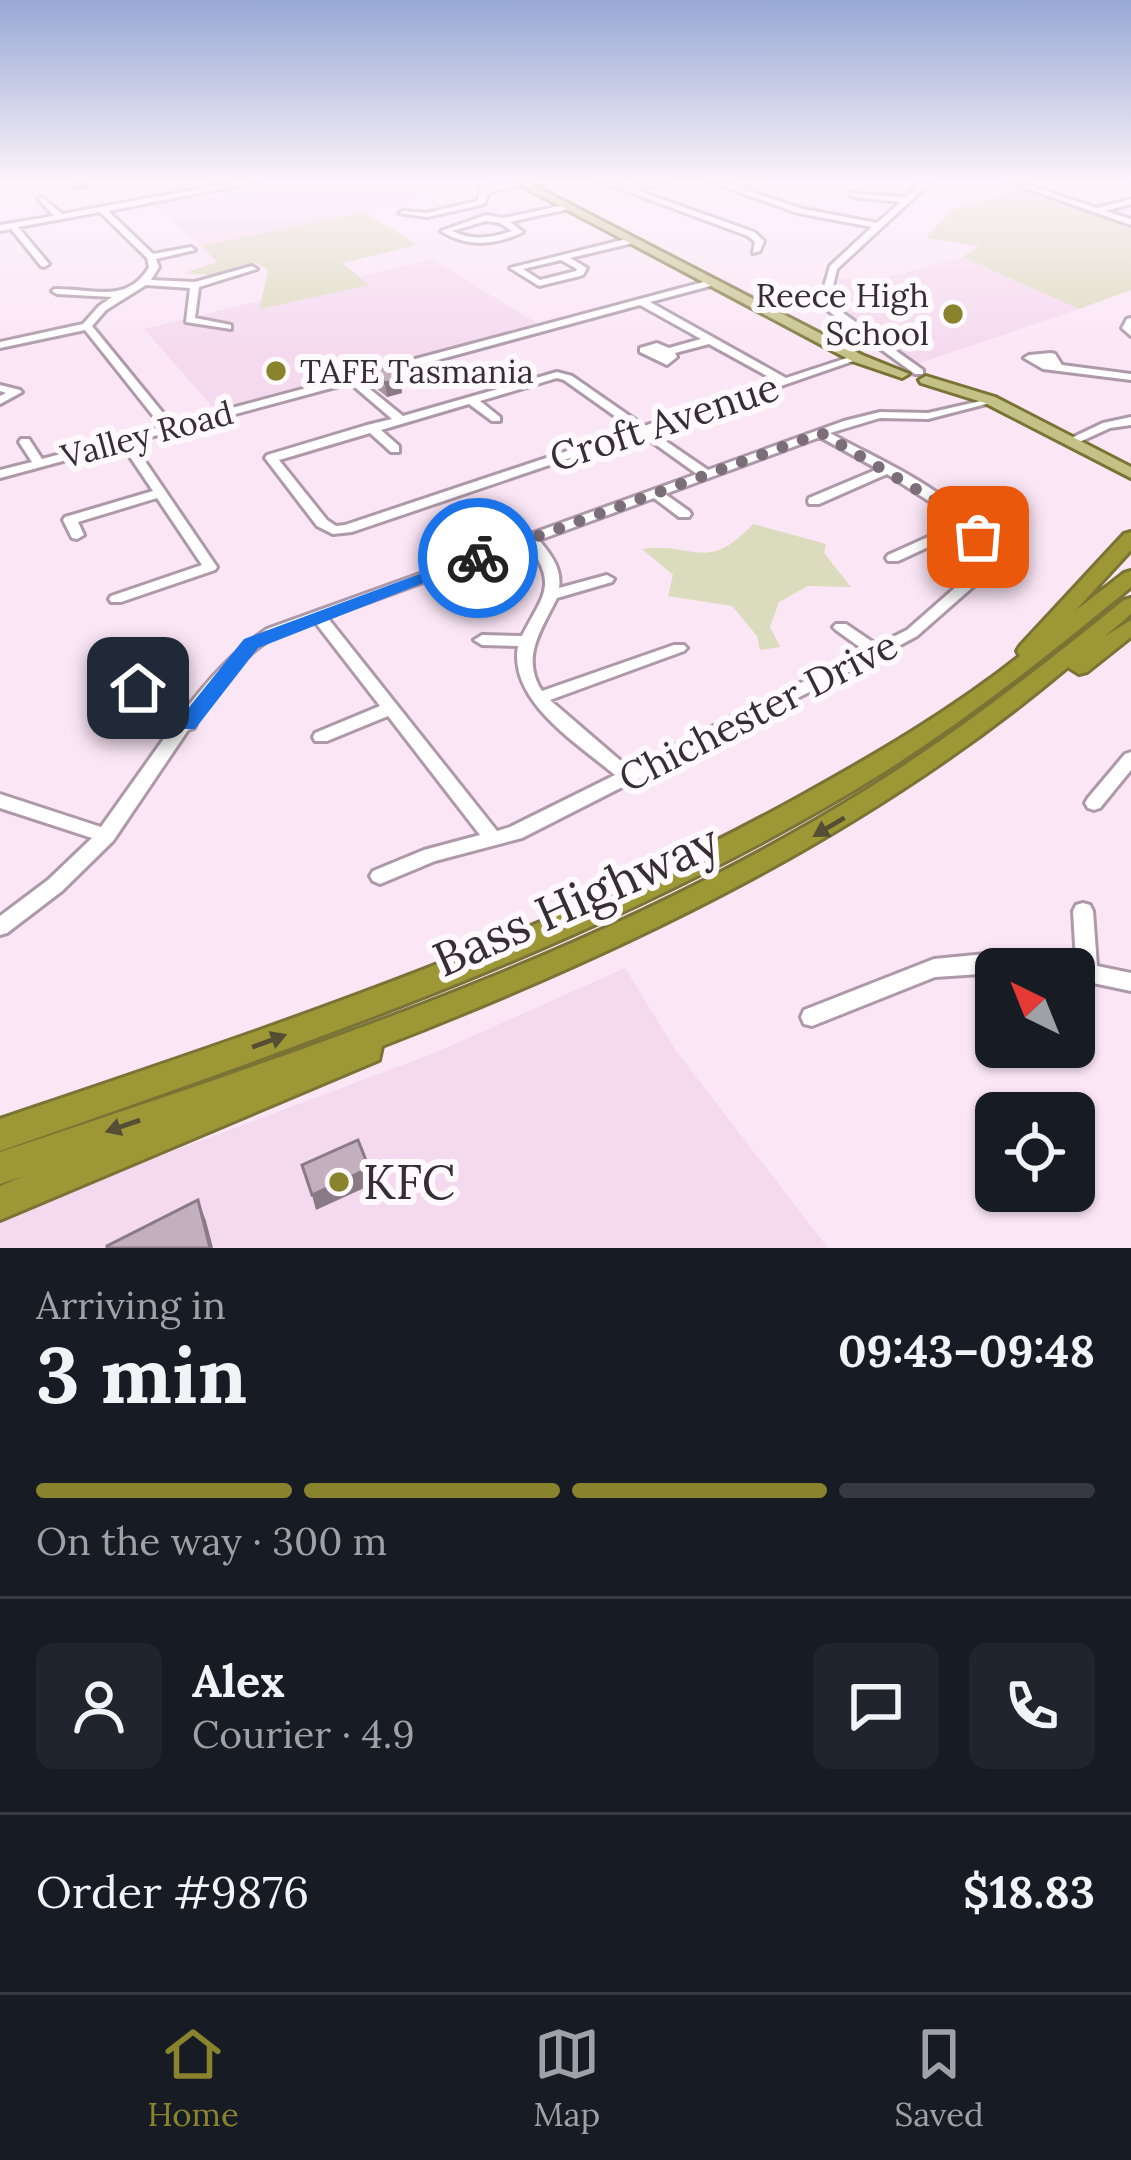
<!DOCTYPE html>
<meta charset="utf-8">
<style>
body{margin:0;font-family:Lora,serif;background:#20242c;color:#f1f3f6;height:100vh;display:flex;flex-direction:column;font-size:45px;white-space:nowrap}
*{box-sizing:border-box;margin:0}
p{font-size:39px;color:#9ea1a6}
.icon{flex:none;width:66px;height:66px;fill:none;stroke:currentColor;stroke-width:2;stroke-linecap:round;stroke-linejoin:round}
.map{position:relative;height:1248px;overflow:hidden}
.panel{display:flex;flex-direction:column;background:#171b24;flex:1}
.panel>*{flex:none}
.needle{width:78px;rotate:317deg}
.tools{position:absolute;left:975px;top:948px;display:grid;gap:24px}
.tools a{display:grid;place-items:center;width:120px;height:120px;border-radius:18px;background:#171b24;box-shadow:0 3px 9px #0004;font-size:60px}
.pin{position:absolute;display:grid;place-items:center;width:102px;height:102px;color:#fff;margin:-51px;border-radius:24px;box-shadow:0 6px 18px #0006}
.courier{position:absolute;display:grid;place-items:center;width:120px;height:120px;margin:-60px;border:9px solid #1a73e8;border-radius:50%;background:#fff;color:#222;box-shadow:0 3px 15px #0007}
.head em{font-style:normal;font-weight:700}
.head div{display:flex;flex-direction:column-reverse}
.head{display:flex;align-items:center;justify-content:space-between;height:204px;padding:0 36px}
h1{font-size:78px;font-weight:700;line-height:90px}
.bar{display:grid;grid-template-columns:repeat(4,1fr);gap:18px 12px;align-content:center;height:144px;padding:0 36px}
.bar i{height:15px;border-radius:9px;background:#363941}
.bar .on{background:#88832c}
.bar p{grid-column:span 4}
.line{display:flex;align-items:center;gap:30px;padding:0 36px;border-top:3px solid #363941}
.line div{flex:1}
.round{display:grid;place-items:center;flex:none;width:126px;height:126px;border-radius:18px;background:#20242c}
.tab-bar{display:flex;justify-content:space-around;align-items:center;height:168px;border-top:3px solid #363941;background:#171b24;font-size:33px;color:#9ea1a6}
.tab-bar a{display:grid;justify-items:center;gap:6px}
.tab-bar .on{color:#88832c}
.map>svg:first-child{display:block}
</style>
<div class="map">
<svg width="1131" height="1248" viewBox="0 0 1131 1248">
<rect width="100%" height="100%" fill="#fbe6f6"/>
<g fill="#f5d9ef">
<polygon points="264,182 470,182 480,187 201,246 150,203"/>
<polygon points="963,257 1079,309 917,364 831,308 840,278 872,281"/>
<polygon points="431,259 540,325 218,413 144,329"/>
<polygon points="625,968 676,1051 828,1248 0,1248 0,1216 437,1052"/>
</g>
<g fill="#dbdbbe">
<polygon points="1021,189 1131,225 1131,290 1079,309 963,257 979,246 926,238 952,210"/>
<polygon points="364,212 417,245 342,263 369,285 260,309 268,270 257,263 213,275 185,273 217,262 201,246"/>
<path d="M 753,524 L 826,544 L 824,553 L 851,587 L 808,586 L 779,602 L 770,627 L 780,647 L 760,650 L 757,636 L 732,606 L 668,596 L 673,575 L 642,549 C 693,541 706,575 753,524 Z"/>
</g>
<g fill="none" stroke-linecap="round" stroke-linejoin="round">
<defs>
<g id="minor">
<path d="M 237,182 L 255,182 L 108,211 L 153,254 L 191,247 L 195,250 L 156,259 L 159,267 L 151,280 L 195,282 L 252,266 L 257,269 L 199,287 L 195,318 L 231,325 L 231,329 L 186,322 L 190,288 L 146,285 L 106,310 L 92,326 L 172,424 L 711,280 L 714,281 L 714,285 L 650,302 L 786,378 L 853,356 L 862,358 L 651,431 L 708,470 L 844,421 L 880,412 L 928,413 L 994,398 L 994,402 L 928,419 L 880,418 L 830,433 C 881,462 951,488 983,539 L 1005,540 L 1012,544 L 1005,548 L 987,547 L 990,552 L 988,567 L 975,585 L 917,636 L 882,655 L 522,838 L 435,861 L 380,884 L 373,881 L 370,876 L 373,871 L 424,850 L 480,835 L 388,716 L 327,741 L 315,741 L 313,737 L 315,733 L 380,706 L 315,622 C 303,626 289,629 277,635 C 242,654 217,690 195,721 L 196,724 L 194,728 L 188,730 L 113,841 L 62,891 L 7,933 L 0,935 L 0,916 L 48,880 L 92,838 L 0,808 L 0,794 L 101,827 L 175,723 L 124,689 L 122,685 L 124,681 L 136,681 L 183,713 C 208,680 233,652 267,629 L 697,474 L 641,434 L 352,532 L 333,534 L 317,526 L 265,458 L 267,455 L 367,425 L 392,419 L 350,383 L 132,442 L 217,567 L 215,570 L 121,602 L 111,602 L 109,599 L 111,596 L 202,565 L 157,498 L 78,522 L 84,535 L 77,539 L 72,538 L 63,520 L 65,517 L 153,491 L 122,445 L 0,478 L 0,470 L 32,462 L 19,442 L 21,439 L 29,439 L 42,459 L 162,427 L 85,330 L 0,348 L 0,342 L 83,324 L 99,306 L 112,297 L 57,294 L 52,291 L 54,289 C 91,288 127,305 149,267 L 147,258 L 100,212 L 18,227 L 49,264 L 44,267 L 41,266 L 11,229 L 0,231 L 0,225 L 54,216 L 38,199 L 42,197 L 62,214 ZM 640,305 L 701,339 L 669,348 L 657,343 L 640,348 L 640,352 L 667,365 L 677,357 L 675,353 L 709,344 L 776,381 L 644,426 L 572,376 L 557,372 L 403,416 L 360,381 ZM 557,378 L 564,380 L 633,429 L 345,525 L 336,526 L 327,520 L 279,460 L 370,433 L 391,452 L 399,452 L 399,446 L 381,430 L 469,404 L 492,421 L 500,421 L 500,417 L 480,401 ZM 820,437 L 878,469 L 809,498 L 808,501 L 809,504 L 819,504 L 887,474 L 932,503 L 957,524 L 888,555 L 886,558 L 888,561 L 898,561 L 963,531 L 976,552 L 974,567 L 965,579 L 907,630 L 877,645 L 846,624 L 836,624 L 833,627 L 836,630 L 865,651 L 629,768 L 550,700 L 684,651 L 687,648 L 684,645 L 674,645 L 542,691 C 520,657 542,629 557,598 L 612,582 L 614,579 L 607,575 L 559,588 C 562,568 551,555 539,540 L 654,498 L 679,517 L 689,517 L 691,514 L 689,511 L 665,494 ZM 528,544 C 559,586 542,596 522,636 L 482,635 L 474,640 L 482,645 L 518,646 C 508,701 577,743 615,775 L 510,827 L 497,831 L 327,617 Z"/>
<polygon points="514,182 530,182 488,193 485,203 481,205 427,217 399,213 403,211 427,213 477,201 481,189"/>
<path d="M 602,182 C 612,182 620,187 629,187 C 640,187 653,182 665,182 L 636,190 L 754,232 L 764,241 L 760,251 L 753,253 L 755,242 L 748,236 Z"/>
<polygon points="710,182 722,182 803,209 877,223 901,202 854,197 850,195 851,193 905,197 922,182 931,182 837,269 829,303 923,370 923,374 915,374 819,304 830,266 872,227 798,213"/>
<polygon points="1007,182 1019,182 1097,208 1131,199 1131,204 1105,211 1131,219 1131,225"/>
<path d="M 565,205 L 568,205 L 568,209 L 510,222 L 523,232 C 496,245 467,248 441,231 L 486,215 L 503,218 ZM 486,221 L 500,223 L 512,231 C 491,238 473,241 452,231 Z"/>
<path d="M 630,238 L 634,241 L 633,243 L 570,258 L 587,268 L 583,275 L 580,276 L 539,286 L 510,268 ZM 561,260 L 577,269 L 576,271 L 540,280 L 523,269 Z"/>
<polygon points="1131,318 1131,336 1122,328 1127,319"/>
<polygon points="1051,353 1055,354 1062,365 1131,374 1131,380 1043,369 1024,358 1029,355"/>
<polygon points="0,385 20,390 22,392 0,404 0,396 6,393 0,391"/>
<polygon points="1131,417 1131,425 1110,428 1075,444 1071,445 1065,441 1103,423"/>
<polygon points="1131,752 1131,770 1100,808 1094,810 1088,808 1085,803 1088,798 1125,754"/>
<polygon points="1083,903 1090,905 1093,911 1097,966 1131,973 1131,991 1074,979 1074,969 996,969 996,973 935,977 812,1026 804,1024 801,1017 804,1010 934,959 986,954 1059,960 1067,964 1076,962 1073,911 1076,905"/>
</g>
<g id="major">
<polygon points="515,182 527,182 862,355 909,374 902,378 852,361"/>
<polygon points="926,376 995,397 1131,467 1131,478 985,403 921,383 919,380"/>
</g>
<g id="highway">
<path d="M 1131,532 L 1131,550 L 1075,611 L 1124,573 L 1131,571 L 1131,587 C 1051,653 971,717 884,772 C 611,942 301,1045 0,1151 L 0,1119 C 272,1027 546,937 799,797 C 875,755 952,710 1020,656 L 1017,651 L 1020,646 L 1124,534 Z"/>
<path d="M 1131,598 L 1131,614 L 1104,637 L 1131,620 L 1131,637 L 1087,672 L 1079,674 L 1068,667 C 866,837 626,951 382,1046 L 379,1060 L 0,1220 L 0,1186 L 24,1176 L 0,1184 L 0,1152 C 296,1053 602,955 869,788 C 959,732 1041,667 1124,600 Z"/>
</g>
</defs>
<use href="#minor" stroke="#ad99a9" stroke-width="6"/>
<use href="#major" stroke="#797335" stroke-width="6"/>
<use href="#highway" stroke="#797335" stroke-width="6"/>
<use href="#minor" fill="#fff" fill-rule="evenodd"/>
<use href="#major" fill="#c4c186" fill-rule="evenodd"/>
<use href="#highway" fill="#9d9835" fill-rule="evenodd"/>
</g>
<polygon fill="#a996a4" points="370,371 400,379 402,393 387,397 372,385"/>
<g fill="#897a86">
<polygon points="72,182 88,182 90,188 74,190"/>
<polygon points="400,379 402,393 387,397 385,383"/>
<polygon points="369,1168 373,1184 316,1210 312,1195"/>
<polygon points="198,1200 206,1221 213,1248 210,1248"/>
</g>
<g fill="#c4afbf" stroke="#897a86" stroke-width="3">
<polygon points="386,367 400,379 385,383 370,371"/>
<polygon points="358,1140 369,1168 312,1195 302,1165"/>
<polygon points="198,1200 210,1248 107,1248 107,1246"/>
</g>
<defs><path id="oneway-solid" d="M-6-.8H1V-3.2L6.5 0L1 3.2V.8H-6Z" transform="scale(3)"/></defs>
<g fill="#554e35">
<use href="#oneway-solid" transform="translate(829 827) rotate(149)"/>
<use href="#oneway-solid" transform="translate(269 1041) rotate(-20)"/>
<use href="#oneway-solid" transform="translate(123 1126) rotate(161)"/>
</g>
<linearGradient id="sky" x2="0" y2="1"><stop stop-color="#97a8d4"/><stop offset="0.51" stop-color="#fdf4fb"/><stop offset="1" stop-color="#fdf4fb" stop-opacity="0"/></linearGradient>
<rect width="1131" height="357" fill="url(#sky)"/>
<polygon fill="#1a73e8" points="471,555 487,558 258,648 195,729 180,729 128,688 131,683 145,683 186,711 244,639"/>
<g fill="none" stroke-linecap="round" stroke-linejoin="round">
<polyline stroke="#7b6e79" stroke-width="12" stroke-dasharray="0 21.6" points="478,558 821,433 943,505 978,537"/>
</g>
<g fill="#88832c" stroke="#fdf9fc" stroke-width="4.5">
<circle cx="953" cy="314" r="12"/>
<circle cx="276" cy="371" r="12"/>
<circle cx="339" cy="1182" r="12"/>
</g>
<g text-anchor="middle" stroke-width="12" stroke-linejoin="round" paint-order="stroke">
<g font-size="33" fill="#362e35" stroke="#fdf9fc" text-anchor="end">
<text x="929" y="307">Reece High<tspan x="929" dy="38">School</tspan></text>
<text x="300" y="383" text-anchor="start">TAFE Tasmania</text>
</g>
<g font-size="33" fill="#362e35" stroke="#fdf9fc">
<text transform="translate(147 434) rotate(-15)" y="12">Valley Road</text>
</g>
<g font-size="39" fill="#362e35" stroke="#fdf9fc">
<text transform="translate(664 422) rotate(-18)" y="14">Croft Avenue</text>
<text transform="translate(758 711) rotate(-27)" y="14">Chichester Drive</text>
</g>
<g font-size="48" fill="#362e35" stroke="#fdf9fc">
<text transform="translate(576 900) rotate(-24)" y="17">Bass Highway</text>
</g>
<g font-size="48" fill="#362e35" stroke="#fdf9fc" text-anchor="start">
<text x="363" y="1199">KFC</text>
</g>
</g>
</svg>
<div class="tools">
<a><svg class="needle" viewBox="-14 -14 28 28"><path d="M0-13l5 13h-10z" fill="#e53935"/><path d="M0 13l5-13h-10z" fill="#9ea1a6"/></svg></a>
<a><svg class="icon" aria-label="locate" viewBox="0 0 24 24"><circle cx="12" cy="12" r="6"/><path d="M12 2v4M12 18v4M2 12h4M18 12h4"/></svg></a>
</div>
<div class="pin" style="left:978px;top:537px;background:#ea580c"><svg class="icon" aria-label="bag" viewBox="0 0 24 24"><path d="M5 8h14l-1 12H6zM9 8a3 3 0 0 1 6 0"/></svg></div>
<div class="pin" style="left:138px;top:688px;background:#1f2937"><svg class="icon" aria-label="home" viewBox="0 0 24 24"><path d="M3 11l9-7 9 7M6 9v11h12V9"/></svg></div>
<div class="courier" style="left:478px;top:558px"><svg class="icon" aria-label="bike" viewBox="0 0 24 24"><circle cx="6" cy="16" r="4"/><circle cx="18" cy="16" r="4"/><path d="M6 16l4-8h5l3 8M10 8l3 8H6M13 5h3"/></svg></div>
</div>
<section class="panel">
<div class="head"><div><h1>3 min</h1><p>Arriving in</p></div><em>09:43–09:48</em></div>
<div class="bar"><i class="on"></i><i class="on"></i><i class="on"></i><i></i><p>On the way · 300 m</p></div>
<div class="line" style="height:216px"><a class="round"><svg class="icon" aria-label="person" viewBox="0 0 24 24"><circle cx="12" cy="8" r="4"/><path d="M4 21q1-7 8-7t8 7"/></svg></a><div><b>Alex</b><p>Courier · 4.9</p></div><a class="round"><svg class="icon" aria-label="chat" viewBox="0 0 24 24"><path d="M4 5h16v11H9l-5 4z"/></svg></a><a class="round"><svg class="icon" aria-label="phone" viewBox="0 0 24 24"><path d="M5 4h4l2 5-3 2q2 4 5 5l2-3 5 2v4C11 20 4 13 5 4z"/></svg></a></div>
<div class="line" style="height:156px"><div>Order #9876</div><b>$18.83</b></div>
</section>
<nav class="tab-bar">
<a class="on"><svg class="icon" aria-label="home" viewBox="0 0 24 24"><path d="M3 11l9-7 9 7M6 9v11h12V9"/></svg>Home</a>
<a><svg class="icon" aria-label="map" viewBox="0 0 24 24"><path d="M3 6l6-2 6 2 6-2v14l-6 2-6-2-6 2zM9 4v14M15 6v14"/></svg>Map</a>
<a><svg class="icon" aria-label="saved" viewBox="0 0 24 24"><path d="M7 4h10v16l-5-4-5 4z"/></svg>Saved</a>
</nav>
